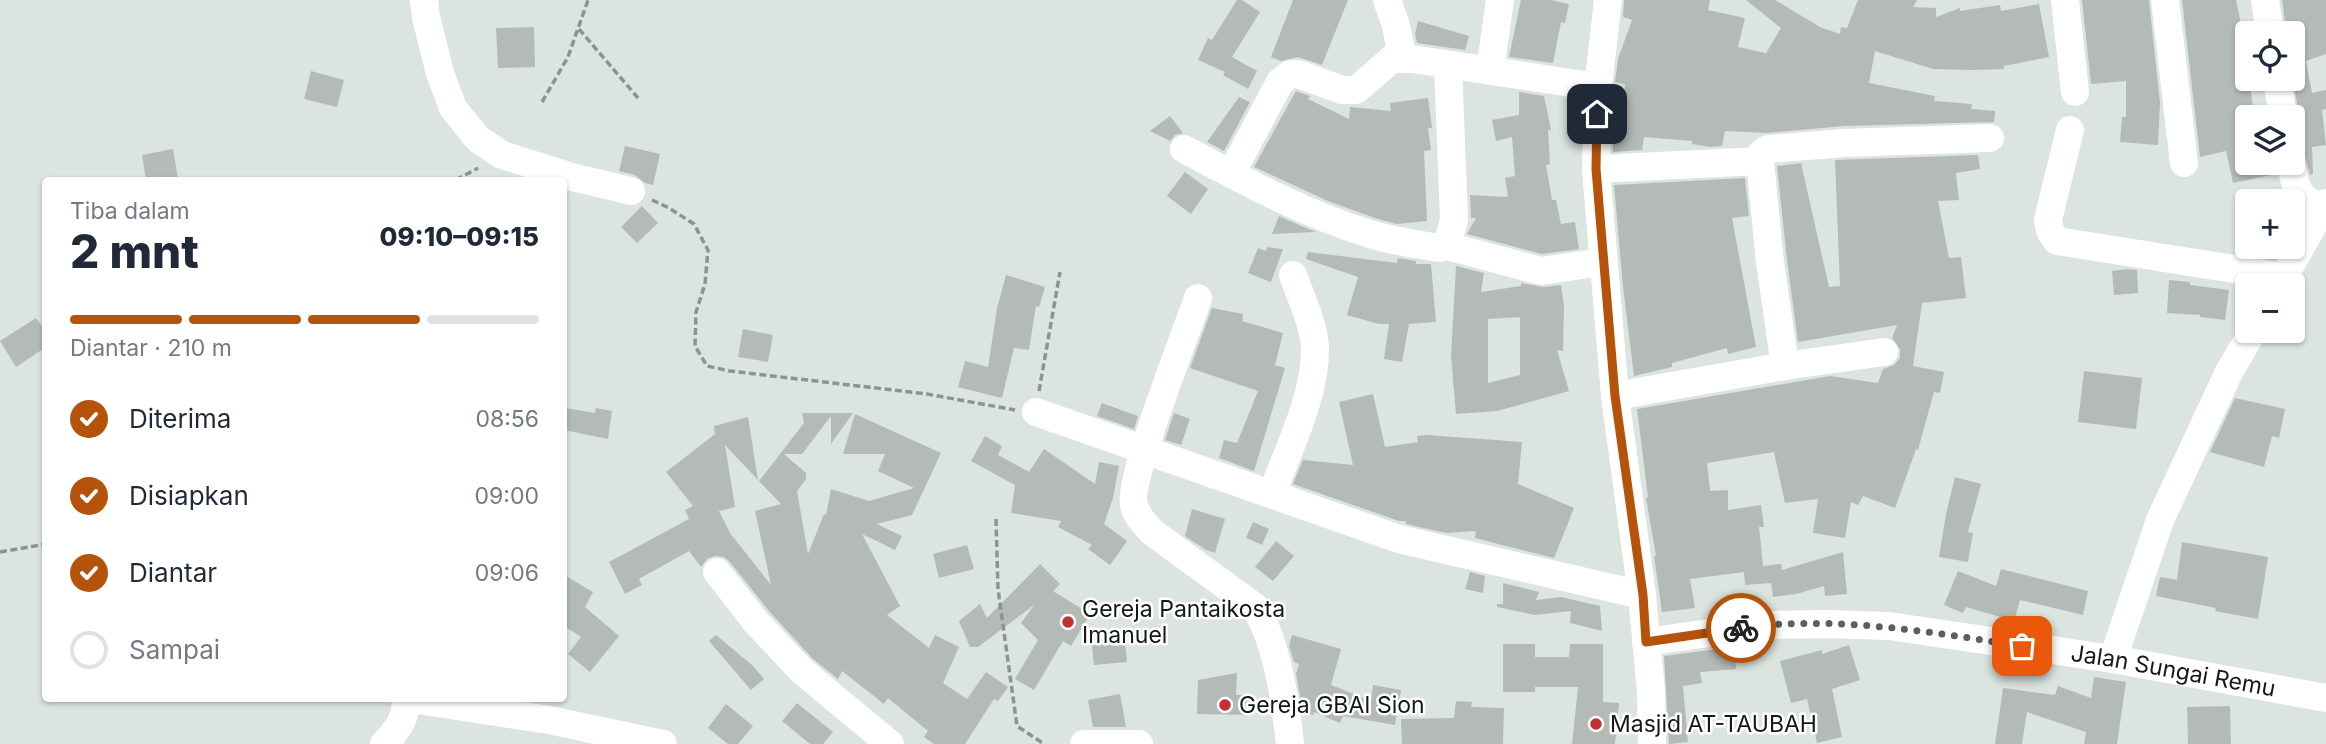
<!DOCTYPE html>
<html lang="id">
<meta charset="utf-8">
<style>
body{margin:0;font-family:Inter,sans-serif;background:#f6f6f7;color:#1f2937;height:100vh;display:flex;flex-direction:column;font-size:26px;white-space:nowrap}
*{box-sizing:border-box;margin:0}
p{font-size:23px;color:#747a83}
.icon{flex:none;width:38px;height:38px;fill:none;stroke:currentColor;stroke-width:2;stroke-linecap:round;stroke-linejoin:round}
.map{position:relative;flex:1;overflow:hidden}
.panel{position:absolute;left:42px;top:177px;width:525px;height:525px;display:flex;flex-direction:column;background:#fff;border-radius:7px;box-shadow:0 2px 5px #0004}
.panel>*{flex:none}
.fabs{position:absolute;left:2235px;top:21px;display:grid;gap:14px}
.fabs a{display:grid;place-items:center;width:70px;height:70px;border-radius:7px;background:#fff;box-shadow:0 2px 5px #0004;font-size:35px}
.pin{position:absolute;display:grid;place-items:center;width:60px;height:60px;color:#fff;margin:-30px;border-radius:14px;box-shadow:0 4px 10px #0006}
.courier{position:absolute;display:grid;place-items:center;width:70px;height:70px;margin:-35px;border:5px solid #b45309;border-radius:50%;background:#fff;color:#222;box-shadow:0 2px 9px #0007}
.overview em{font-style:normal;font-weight:800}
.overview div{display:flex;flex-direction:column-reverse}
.overview{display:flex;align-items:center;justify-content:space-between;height:119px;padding:0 28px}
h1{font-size:46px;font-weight:800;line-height:52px}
.bar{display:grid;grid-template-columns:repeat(4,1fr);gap:10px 7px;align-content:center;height:84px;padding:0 28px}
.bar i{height:9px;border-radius:5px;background:#e0e1e3}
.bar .on{background:#b45309}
.bar p{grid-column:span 4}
ol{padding:0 28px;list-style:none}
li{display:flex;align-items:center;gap:21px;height:77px}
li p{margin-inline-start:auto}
li .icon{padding:7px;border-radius:50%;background:#b45309;color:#fff;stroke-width:4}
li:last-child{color:#747a83}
li i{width:38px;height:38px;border:4px solid #e0e1e3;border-radius:50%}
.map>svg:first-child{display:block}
</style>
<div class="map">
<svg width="2326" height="744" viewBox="0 0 2326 744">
<rect width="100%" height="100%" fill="#dce4df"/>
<g fill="#b4bbb6" fill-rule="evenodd">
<polygon points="1237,0 1242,0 1260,12 1232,57 1257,71 1248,89 1223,75 1225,72 1198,60 1208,38 1212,40"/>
<polygon points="1293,0 1348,0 1322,65 1298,57 1281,61 1271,57"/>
<polygon points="1521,0 1551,0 1569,4 1565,23 1561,22 1553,63 1509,57"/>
<polygon points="1624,0 1710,0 1708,10 1745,18 1738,47 1766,53 1781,28 1746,0 1775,0 1820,27 1840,34 1841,27 1847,28 1858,0 1917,0 1913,7 1936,8 1936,17 1960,8 1960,11 2000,5 2001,11 2039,4 2049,57 2004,66 2004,69 1971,70 1933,69 1875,51 1869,83 1935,96 1934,101 1972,104 1971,109 1995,111 1994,122 1844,126 1766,133 1725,131 1722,146 1710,147 1692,144 1692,141 1644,137 1642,150 1613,152 1614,95 1624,95 1625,84 1615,82 1618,59 1632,20 1623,17"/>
<polygon points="2082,0 2149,0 2160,103 2158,145 2120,142 2122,117 2126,117 2126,81 2091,84"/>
<polygon points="2182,0 2236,0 2247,52 2247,79 2249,79 2253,107 2247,108 2247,163 2275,163 2276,174 2233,183 2226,151 2200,157"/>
<polygon points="2282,0 2326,0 2326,54 2306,61 2312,93 2326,90 2326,109 2322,110 2326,145 2312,147 2313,174 2310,175 2304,153 2295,147 2293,130 2298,127 2299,115 2292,74 2292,28 2286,30"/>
<polygon points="1418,21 1469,36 1465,50 1417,43 1415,34"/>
<polygon points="534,27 535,67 498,68 496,28"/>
<polygon points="311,71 344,80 337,107 304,99"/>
<polygon points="1296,91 1310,96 1308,99 1349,119 1350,107 1391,111 1390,103 1428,98 1432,128 1428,128 1431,150 1424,151 1427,221 1397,224 1375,218 1328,201 1254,167"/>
<polygon points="1519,92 1544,96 1551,130 1548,130 1550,164 1546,165 1552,200 1556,200 1561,224 1575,222 1579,249 1542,254 1467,234 1476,218 1471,218 1470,195 1508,197 1505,178 1515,176 1512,137 1496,141 1492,120 1519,115"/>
<polygon points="1239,97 1250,102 1224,151 1207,142"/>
<polygon points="1170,116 1183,133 1175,135 1170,141 1150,131"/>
<polygon points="625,146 660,154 653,185 645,183 635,175 619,171"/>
<polygon points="173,149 178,179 146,180 142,155"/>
<polygon points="1978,155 1980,169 1956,173 1959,200 1938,201 1949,258 1961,257 1966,298 1922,303 1913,366 1944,372 1940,393 1934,392 1918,450 1916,449 1895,508 1863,496 1858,505 1851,502 1845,538 1813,533 1818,499 1785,503 1774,452 1707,463 1710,491 1728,490 1728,510 1761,505 1764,527 1759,527 1763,566 1781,564 1782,570 1843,552 1847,594 1825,596 1824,586 1796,594 1773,597 1771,583 1745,585 1744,572 1690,579 1695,608 1662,612 1654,556 1656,556 1646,498 1648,497 1637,409 1830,376 1878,383 1883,369 1894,365 1900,358 1900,349 1892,338 1897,325 1798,342 1787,260 1777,166 1801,163 1829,287 1840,286 1835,160"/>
<polygon points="1185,172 1208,189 1191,214 1167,196"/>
<polygon points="1745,178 1749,216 1732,218 1756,347 1728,354 1727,348 1672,363 1672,367 1634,376 1623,287 1614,185"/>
<polygon points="642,206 658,223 637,243 621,227"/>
<polygon points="1279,216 1292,222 1316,232 1272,234"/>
<polygon points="1267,247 1283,249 1271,282 1248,273 1258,248 1266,251"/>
<polygon points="1308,252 1397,263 1398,258 1416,261 1416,264 1431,264 1436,322 1409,324 1402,362 1384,359 1389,324 1379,324 1347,315 1358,277 1306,259"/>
<path d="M 1456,266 L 1484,273 L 1481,292 L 1521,286 L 1521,283 L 1543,287 L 1561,285 L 1564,306 L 1563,351 L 1557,350 L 1569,391 L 1497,411 L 1456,414 L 1451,356 ZM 1520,317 L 1520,375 L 1488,383 L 1488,319 Z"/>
<polygon points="2128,269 2137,270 2138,293 2114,295 2112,271"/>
<polygon points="1006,275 1045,287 1039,307 1036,306 1029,350 1014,348 1002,398 958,387 965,361 988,367 997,308"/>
<polygon points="2169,280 2190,282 2190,285 2229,290 2225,320 2200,317 2200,315 2167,313"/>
<polygon points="1212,308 1243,314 1242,321 1283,333 1275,365 1285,368 1254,471 1219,458 1224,440 1237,443 1258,391 1190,368"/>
<polygon points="36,318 46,332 46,347 16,367 0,341"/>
<polygon points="743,329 773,335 768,362 738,357"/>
<polygon points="2084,371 2142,378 2136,429 2078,422"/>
<polygon points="1373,394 1385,447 1418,442 1417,436 1427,435 1522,442 1518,484 1574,508 1554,558 1475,538 1476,531 1446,533 1406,524 1406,521 1399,521 1293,484 1303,460 1353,465 1339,402"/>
<polygon points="2235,398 2285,409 2279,438 2272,436 2264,467 2210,452"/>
<polygon points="1102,403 1138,416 1134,429 1097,416"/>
<polygon points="565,408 595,413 596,408 612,411 608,439 564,430"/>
<polygon points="802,413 853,413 831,444 831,416 802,454 784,454 806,473 806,479 797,491 808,554 824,514 826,515 831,489 869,501 914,488 878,471 885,454 843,454 855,414 941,453 912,515 877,524 902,536 895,550 862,534 900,606 887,615 929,648 935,635 959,647 943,683 967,699 986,672 1008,687 998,701 994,699 965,744 934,744 924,737 928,731 888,698 884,704 842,671 838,679 813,659 769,611 730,562 724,557 715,556 707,559 701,567 689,551 639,579 642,585 625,594 609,562 689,519 685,510 693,506 666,472 715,434 714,426 748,417 758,480 725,445 735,507 719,511 730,533 771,585 755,511 781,504 759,481 804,423"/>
<polygon points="1174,413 1190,419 1181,445 1165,440"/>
<polygon points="985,436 1002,446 998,455 1029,472 1044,449 1095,484 1099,462 1119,466 1113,498 1104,524 1127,541 1110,565 1088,549 1092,545 1058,527 1061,521 1011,513 1015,485 971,461"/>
<polygon points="1955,477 1981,484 1968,532 1973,533 1968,562 1939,557 1946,514"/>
<polygon points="1192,509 1225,519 1215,553 1206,550 1185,536"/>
<polygon points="1253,522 1269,529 1262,545 1246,538"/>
<polygon points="1276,541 1294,556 1273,581 1255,567"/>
<polygon points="2182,542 2268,557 2258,619 2215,611 2216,608 2156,596 2160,577 2177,580"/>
<polygon points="967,545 974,569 939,578 933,554"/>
<polygon points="1040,564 1060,584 1053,591 1090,614 1071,646 1063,641 1034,690 1015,679 1038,640 1021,623 1034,605 978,647 970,647 959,621 980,604 987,618"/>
<polygon points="2001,569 2088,591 2083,615 2020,600 2014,621 1966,607 1963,613 1944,605 1958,571 1996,586"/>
<polygon points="1470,572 1485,576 1483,593 1465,589"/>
<polygon points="564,575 593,592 585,607 619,636 590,672 568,654 581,637 564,626"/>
<polygon points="1503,583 1539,592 1536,600 1561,597 1600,606 1602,631 1570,623 1571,611 1535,615 1497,607 1497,604 1503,604"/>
<polygon points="716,635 753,666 764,679 751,690 709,641"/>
<polygon points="1292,635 1341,649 1331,685 1371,701 1373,685 1401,690 1395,725 1343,716 1340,723 1314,712 1313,715 1303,712 1296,674 1299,664 1294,662 1289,646"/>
<polygon points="1125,642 1127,662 1094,665 1092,645"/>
<polygon points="1503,644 1535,644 1535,657 1569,657 1570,644 1603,644 1603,702 1619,703 1615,744 1572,744 1578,687 1535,687 1535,692 1503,692"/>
<polygon points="1849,645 1860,680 1832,689 1842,737 1817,743 1807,699 1791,703 1780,661 1822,650 1822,654"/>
<polygon points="1734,647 1736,669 1700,672 1702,683 1683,686 1688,742 1669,744 1664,656"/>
<polygon points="1237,673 1236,695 1252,695 1252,715 1197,714 1198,680"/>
<polygon points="2094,677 2126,682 2117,744 2084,744 2086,732 2027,712 2022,744 1995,744 2003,688 2055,695 2058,686 2091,698"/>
<polygon points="1120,694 1126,727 1093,727 1088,700"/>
<polygon points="1456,701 1472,702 1471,707 1504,708 1503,744 1402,744 1401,719 1454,718"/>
<polygon points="797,703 833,732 823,744 810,744 782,721"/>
<polygon points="726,704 753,726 738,744 728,744 708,728"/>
<polygon points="2230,706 2231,744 2188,744 2187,707"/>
</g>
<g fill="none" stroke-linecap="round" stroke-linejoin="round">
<g stroke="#8d938f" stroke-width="3.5" stroke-dasharray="7 3.5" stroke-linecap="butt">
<polyline points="579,29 638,98"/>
<polyline points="542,102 568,57 588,0"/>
<polyline points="456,180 478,168"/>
<polyline points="652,200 669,208 694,224 708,250 705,284 696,312 695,346 707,366 730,371 927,394 1015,410"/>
<polyline points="1039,391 1060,272"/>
<polyline points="996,519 998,589 1017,726 1044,744"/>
<polyline points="0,552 46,544"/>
</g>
<g stroke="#fff" stroke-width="28">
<polyline points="424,0 426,17 440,73 453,108 478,139 502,155 572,177 631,191"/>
<polyline points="1387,0 1395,22 1403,59"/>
<polyline points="1608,0 1598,87 1596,169 1615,396 1642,595 1651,691 1652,744"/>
<polyline points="2065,0 2075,92"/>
<polyline points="2165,0 2184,163"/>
<polyline points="2265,0 2270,33"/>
<polyline points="1490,71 1500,0"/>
<polyline points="2277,79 2283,117"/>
<polyline points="2070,130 2048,220 2050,231 2057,241 2284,277"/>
<path d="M 1184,149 C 1244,181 1305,214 1370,234 C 1392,241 1416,244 1439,248 L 1447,246 L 1454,220 L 1448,65"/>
<path d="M 2291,163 C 2296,191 2297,196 2323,210"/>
<polyline points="1596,169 1760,161"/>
<polyline points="1231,174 1280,82 1290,74 1298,74 1342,90 1356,90 1392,59 1412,59 1598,87"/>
<polyline points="1447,246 1541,271 1603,262"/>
<polyline points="2279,285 2326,203"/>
<path d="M 1198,298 C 1187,331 1127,481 1134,505 C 1136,516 1145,524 1152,532 L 1255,607 C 1278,644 1285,701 1290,744"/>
<polyline points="1785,366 1770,262 1760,161 1761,154 1768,149 1845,143 1990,138"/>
<polyline points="1615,396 1785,366 1884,352"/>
<polyline points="1036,412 1399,539 1642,595"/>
<path d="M 1272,494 C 1288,450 1316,395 1315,348 C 1314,324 1301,298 1293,275"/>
<polyline points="717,572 756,622 802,671 890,744"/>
<path id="s1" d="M 1646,642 L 1765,625 L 1826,624 L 1889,626 L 2113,659 L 2326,698"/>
<polyline points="2113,659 2160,520 2229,372 2253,331"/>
<polyline points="417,698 424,701 549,720 663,744"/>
<path d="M 384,744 C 396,732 408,717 405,698"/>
<polyline points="1084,744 1139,744"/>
</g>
</g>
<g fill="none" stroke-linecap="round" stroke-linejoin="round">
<path stroke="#5b5f5d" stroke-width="7" stroke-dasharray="0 12.6" d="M 1741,628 C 1835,615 1929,632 2022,646"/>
<polyline stroke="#b45309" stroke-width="9" points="1597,114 1596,169 1615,396 1643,595 1646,642 1741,628"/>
</g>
<g fill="#c03132" stroke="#fff" stroke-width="2.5">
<circle cx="1068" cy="622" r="7"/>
<circle cx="1225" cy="705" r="7"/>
<circle cx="1596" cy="724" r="7"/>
</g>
<g text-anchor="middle" stroke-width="5" stroke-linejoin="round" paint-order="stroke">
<g font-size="23" fill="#161817" stroke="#fff" text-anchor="start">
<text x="1082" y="617">Gereja Pantaikosta<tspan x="1082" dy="26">Imanuel</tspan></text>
<text x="1239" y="713">Gereja GBAI Sion</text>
<text x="1610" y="732">Masjid AT-TAUBAH</text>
</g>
<g font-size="23" fill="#161817" stroke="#fff">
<text dy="8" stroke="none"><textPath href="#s1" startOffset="532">Jalan Sungai Remu</textPath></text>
</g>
</g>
</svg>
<div class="fabs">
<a><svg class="icon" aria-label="locate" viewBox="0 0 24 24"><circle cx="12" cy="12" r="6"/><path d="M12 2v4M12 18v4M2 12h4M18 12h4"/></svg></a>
<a><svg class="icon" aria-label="layers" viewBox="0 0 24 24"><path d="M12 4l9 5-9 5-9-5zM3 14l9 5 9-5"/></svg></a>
<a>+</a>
<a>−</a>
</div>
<div class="pin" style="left:2022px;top:646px;background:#ea580c"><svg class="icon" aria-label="bag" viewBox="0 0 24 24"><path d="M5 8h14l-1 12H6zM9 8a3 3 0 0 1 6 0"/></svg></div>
<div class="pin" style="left:1597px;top:114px;background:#1f2937"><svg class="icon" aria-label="home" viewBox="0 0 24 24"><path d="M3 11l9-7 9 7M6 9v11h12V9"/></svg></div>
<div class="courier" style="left:1741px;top:628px"><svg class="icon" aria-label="bike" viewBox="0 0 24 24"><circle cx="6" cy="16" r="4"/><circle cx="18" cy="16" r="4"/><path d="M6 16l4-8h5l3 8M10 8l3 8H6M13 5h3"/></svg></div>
<section class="panel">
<div class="overview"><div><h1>2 mnt</h1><p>Tiba dalam</p></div><em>09:10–09:15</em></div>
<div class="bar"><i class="on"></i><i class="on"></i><i class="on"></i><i></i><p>Diantar · 210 m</p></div>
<ol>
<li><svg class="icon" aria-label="check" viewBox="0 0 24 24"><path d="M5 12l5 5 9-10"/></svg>Diterima<p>08:56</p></li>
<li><svg class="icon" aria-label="check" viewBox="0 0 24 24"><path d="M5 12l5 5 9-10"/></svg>Disiapkan<p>09:00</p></li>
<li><svg class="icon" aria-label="check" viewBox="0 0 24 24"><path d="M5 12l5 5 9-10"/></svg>Diantar<p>09:06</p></li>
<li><i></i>Sampai</li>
</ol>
</section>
</div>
